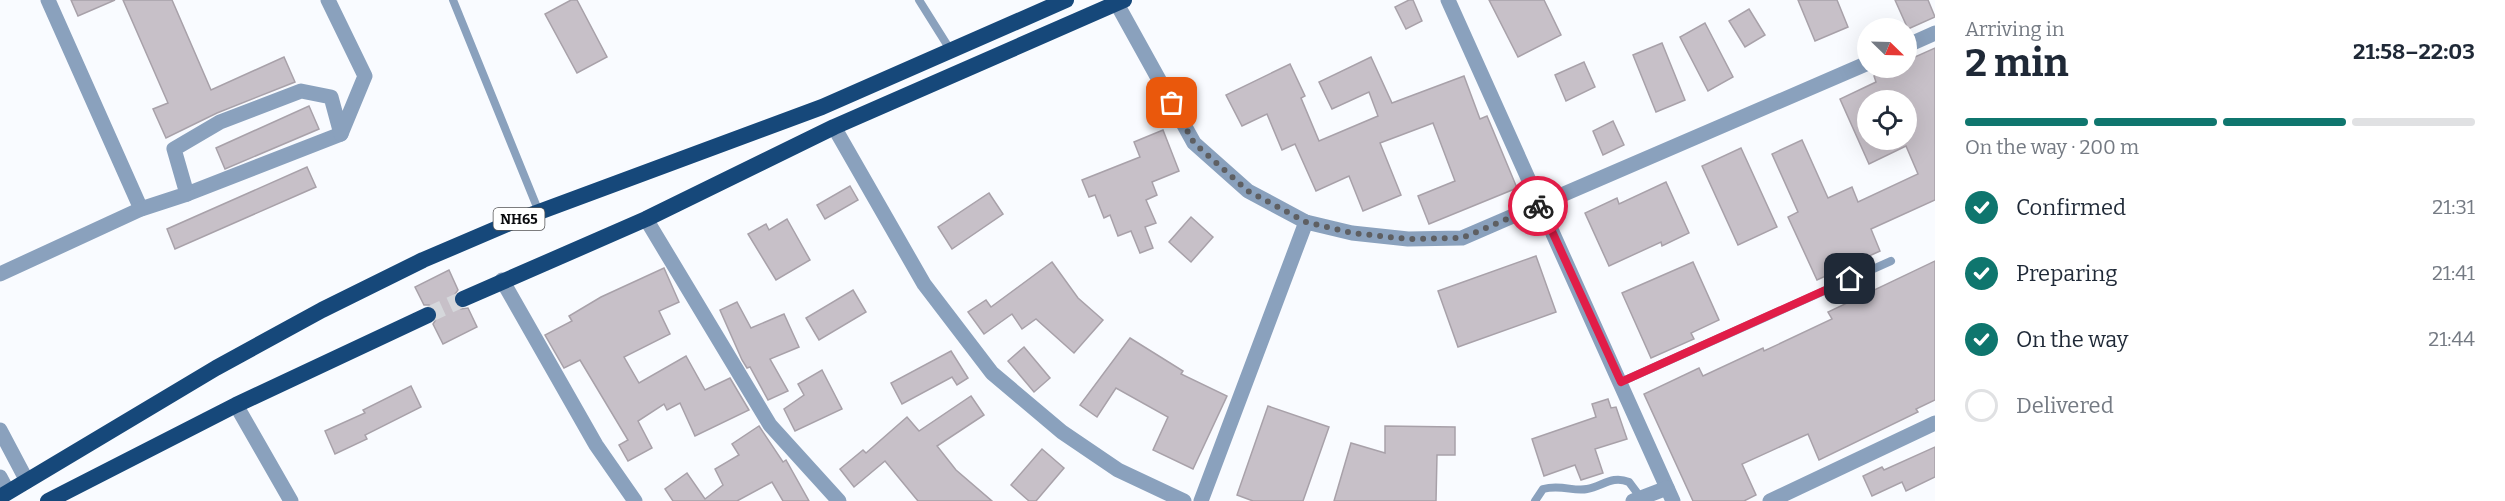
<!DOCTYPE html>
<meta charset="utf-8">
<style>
body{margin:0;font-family:Bitter,serif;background:#f2f2f3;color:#1f2937;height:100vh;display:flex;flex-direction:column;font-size:22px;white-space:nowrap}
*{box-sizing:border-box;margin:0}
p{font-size:20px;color:#747a83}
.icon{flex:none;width:33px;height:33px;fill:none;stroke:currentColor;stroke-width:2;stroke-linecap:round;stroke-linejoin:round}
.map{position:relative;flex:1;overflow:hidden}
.side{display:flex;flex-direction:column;background:#fff;width:570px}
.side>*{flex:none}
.needle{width:39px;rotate:113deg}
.tools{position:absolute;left:1857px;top:18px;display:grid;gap:12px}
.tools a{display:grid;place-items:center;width:60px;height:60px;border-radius:50%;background:#fff;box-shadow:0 6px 24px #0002;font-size:30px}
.pin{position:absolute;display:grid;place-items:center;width:51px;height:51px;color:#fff;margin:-26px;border-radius:12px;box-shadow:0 3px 9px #0006}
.courier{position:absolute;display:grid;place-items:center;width:60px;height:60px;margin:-30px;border:4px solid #e11d48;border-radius:50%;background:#fff;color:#222;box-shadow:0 2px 8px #0007}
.head em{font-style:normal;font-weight:700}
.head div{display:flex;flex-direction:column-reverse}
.head{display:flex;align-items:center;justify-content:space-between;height:102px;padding:0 30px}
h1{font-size:39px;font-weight:700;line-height:45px}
.bar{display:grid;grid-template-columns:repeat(4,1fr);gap:9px 6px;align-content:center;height:72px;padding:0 30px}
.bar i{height:8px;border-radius:4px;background:#e0e1e3}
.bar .selected{background:#0f766e}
.bar p{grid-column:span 4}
ol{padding:0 30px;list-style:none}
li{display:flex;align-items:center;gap:18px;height:66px}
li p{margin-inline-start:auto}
li .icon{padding:6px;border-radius:50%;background:#0f766e;color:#fff;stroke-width:4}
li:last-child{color:#747a83}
li i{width:33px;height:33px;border:3px solid #e0e1e3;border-radius:50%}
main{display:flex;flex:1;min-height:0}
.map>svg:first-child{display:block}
</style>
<main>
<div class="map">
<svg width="1935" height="501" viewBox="0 0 1935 501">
<rect width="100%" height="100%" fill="#f9fbff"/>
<g fill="#c7c0c8" stroke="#a8a1a9" stroke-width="1.5" fill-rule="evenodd">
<polygon points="71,0 115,0 78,16"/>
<polygon points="123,0 172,0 211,90 284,57 295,82 217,113 166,138 153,109 168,103"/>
<polygon points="571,0 577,0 607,57 577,73 545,14"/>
<polygon points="1409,0 1413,0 1422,21 1406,29 1395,7"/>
<polygon points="1489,0 1544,0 1561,35 1518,57"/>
<polygon points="1798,0 1837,0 1848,27 1815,41"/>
<polygon points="1895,0 1928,0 1935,17 1908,29"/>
<polygon points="1749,9 1765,35 1745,47 1729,21"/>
<polygon points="1705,23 1733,77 1708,91 1680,37"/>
<polygon points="1662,43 1685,100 1656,112 1633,55"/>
<path d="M 1935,48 L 1935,200 L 1871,229 L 1880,251 L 1817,280 L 1788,217 L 1798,212 L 1772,154 L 1802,140 L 1828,198 L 1852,187 L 1858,202 L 1918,174 L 1906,146 L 1869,164 L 1840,99 L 1876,82 L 1874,76 L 1892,68 L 1906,68 L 1906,61 ZM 1868,100 L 1906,100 L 1906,140 L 1868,140 Z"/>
<polygon points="1371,57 1392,103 1464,76 1480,119 1487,116 1517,188 1429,224 1418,196 1455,181 1433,123 1380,143 1401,195 1363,211 1349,176 1316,191 1295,144 1282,150 1267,114 1242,126 1226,95 1290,64 1305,96 1301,98 1319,141 1378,116 1369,92 1332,109 1319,82"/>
<polygon points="1584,62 1595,87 1566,101 1555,75"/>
<polygon points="309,106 319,129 225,169 216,148"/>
<polygon points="1613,121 1624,145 1603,155 1593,131"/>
<polygon points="1163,130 1179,171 1152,182 1157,195 1146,200 1156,223 1145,227 1153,248 1140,253 1131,231 1118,236 1110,215 1104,218 1095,195 1089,197 1082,180 1140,157 1134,142"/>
<polygon points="1741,148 1777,227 1738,245 1702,166"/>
<polygon points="307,167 316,187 175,249 167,229"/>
<polygon points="1666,182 1689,233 1662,246 1661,242 1609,266 1585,213 1617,198 1619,204"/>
<polygon points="850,186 858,200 825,219 817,205"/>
<polygon points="989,193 1003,214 952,249 938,227"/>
<polygon points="1191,217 1213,237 1191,262 1169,242"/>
<polygon points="787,219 810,260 776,280 748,234 766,224 769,230"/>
<polygon points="1536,256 1556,312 1458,347 1438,291"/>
<polygon points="1935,261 1935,400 1916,409 1918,412 1819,460 1808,434 1742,464 1756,495 1744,501 1693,501 1644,394 1699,368 1703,376 1763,348 1764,351 1832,319 1828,312"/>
<polygon points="1052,262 1078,298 1103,320 1074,353 1036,319 1022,329 1012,314 984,334 968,312 986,300 991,307"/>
<polygon points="1693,262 1719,320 1691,333 1694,339 1651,358 1622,293"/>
<polygon points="664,268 679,302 659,311 670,334 624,357 639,383 686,356 705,390 730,378 749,410 695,436 680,403 667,410 664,404 638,421 652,448 628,461 619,445 628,440 580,360 564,368 545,335 572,321 569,316 601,297"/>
<polygon points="449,270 458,290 453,297 454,304 461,309 468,308 477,327 443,344 433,324 438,316 437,310 429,305 424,305 415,287"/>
<polygon points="853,290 866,312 819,340 806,318"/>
<polygon points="737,302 751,328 784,314 799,347 770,359 788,391 768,400 750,367 747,368 742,360 720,310"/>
<polygon points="1130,338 1183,371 1181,374 1227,396 1193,469 1153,450 1168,417 1116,388 1097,417 1080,405"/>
<polygon points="1024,347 1050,378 1034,392 1008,361"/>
<polygon points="951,351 968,378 957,385 952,377 902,404 891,383"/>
<polygon points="822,370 842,409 795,431 784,409 804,395 798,384"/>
<polygon points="411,386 421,407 365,435 367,439 335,454 325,431 365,413 363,410"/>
<polygon points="971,396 984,415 937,446 956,470 992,501 918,501 885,461 854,487 840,469 863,450 866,453 907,417 919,431"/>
<polygon points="1608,399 1611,408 1616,407 1627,439 1595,449 1603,473 1581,480 1575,465 1544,476 1532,439 1596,417 1592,404"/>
<polygon points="1268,406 1329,427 1303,501 1253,501 1237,495"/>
<polygon points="759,426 783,462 786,460 809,501 783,501 772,482 737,501 673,501 665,489 687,473 705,499 723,485 715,469 739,455 732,444"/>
<polygon points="1385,426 1455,427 1455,455 1437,455 1436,501 1334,501 1351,443 1385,453"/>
<polygon points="1935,447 1935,477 1906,491 1902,482 1872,496 1863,476 1882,467 1884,470"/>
<polygon points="1042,449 1064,468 1036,501 1029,501 1011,485"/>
</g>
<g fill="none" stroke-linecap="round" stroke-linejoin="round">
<polyline stroke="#d5d7db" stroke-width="16" stroke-dasharray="16 8" stroke-linecap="butt" points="428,315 463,299"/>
<g stroke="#8aa1bd" stroke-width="8">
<polyline points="453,0 539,212"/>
<polyline points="919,0 951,51"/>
<polyline points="1621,382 1891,261"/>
<path d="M 1535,501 L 1543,489 C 1561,484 1574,492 1587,489 C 1603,486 1612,475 1629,482 L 1641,498"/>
</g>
<g stroke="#8aa1bd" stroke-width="15">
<polyline points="48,0 141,209"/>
<polyline points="1448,0 1673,501"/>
<polyline points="1117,4 1194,143 1248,191 1306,222 1352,233 1408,239 1462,238 1868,63"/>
<polyline points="1906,46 1935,33"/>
<polyline points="834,127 924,284 992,373 1062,432 1118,470 1184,501"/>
<polyline points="187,194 341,134"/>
<polyline points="646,219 770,425 839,501"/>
<polyline points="0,274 141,209 187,194 174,149 220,122 301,91 331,97 341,134 365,76 328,0"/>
<polyline points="502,280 596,445 635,501"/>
<polyline points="236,405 291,501"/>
<polyline points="0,430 27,481"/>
<polyline points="0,477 8,492"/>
<polyline points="1201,501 1306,222"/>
<polyline points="1633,501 1667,488"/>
<polyline points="1770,501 1935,423"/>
</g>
<g stroke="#16487a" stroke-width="16">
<polyline points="463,299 646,219 834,127 1124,0"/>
<polyline points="0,497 216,368 322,310 423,260 512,222 822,107 1066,0"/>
<polyline points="48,501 236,405 428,315"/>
</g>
</g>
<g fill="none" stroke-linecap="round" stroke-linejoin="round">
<polyline stroke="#5e5f62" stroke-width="6" stroke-dasharray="0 10.8" points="1172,103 1194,143 1248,191 1306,222 1352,233 1408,239 1462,238 1538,206"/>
<polyline stroke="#e11d48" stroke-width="8" points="1538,206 1540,205 1621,382 1850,279"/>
</g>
<g text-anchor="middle" stroke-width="5" stroke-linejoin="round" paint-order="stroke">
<rect fill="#fff" stroke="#545456" stroke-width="1.5" x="493.5" y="208" width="51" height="22" rx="4.5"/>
<g font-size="14" font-weight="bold" fill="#0a0b0e">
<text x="519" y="224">NH65</text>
</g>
</g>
</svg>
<div class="tools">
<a><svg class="needle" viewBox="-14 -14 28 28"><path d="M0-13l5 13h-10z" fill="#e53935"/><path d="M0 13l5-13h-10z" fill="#747a83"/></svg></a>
<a><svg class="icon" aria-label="locate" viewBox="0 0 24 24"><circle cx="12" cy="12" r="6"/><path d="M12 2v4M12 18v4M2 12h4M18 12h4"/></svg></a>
</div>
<div class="pin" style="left:1172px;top:103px;background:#ea580c"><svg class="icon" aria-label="bag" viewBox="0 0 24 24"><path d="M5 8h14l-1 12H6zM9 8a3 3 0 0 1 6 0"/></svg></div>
<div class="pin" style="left:1850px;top:279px;background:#1f2937"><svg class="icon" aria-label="home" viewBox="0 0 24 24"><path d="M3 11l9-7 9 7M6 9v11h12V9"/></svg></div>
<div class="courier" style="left:1538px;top:206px"><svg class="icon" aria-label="bike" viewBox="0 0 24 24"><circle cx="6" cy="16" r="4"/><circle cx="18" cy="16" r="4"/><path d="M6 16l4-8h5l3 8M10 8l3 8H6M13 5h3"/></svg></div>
</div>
<section class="side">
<div class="head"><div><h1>2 min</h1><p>Arriving in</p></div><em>21:58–22:03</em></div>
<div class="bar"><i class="selected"></i><i class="selected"></i><i class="selected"></i><i></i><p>On the way · 200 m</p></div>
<ol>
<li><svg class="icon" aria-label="check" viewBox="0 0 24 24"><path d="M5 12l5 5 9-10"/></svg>Confirmed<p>21:31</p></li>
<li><svg class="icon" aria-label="check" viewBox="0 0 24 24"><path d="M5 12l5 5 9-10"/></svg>Preparing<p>21:41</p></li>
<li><svg class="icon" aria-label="check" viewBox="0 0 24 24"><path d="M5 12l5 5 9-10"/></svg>On the way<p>21:44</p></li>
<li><i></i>Delivered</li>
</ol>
</section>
</main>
